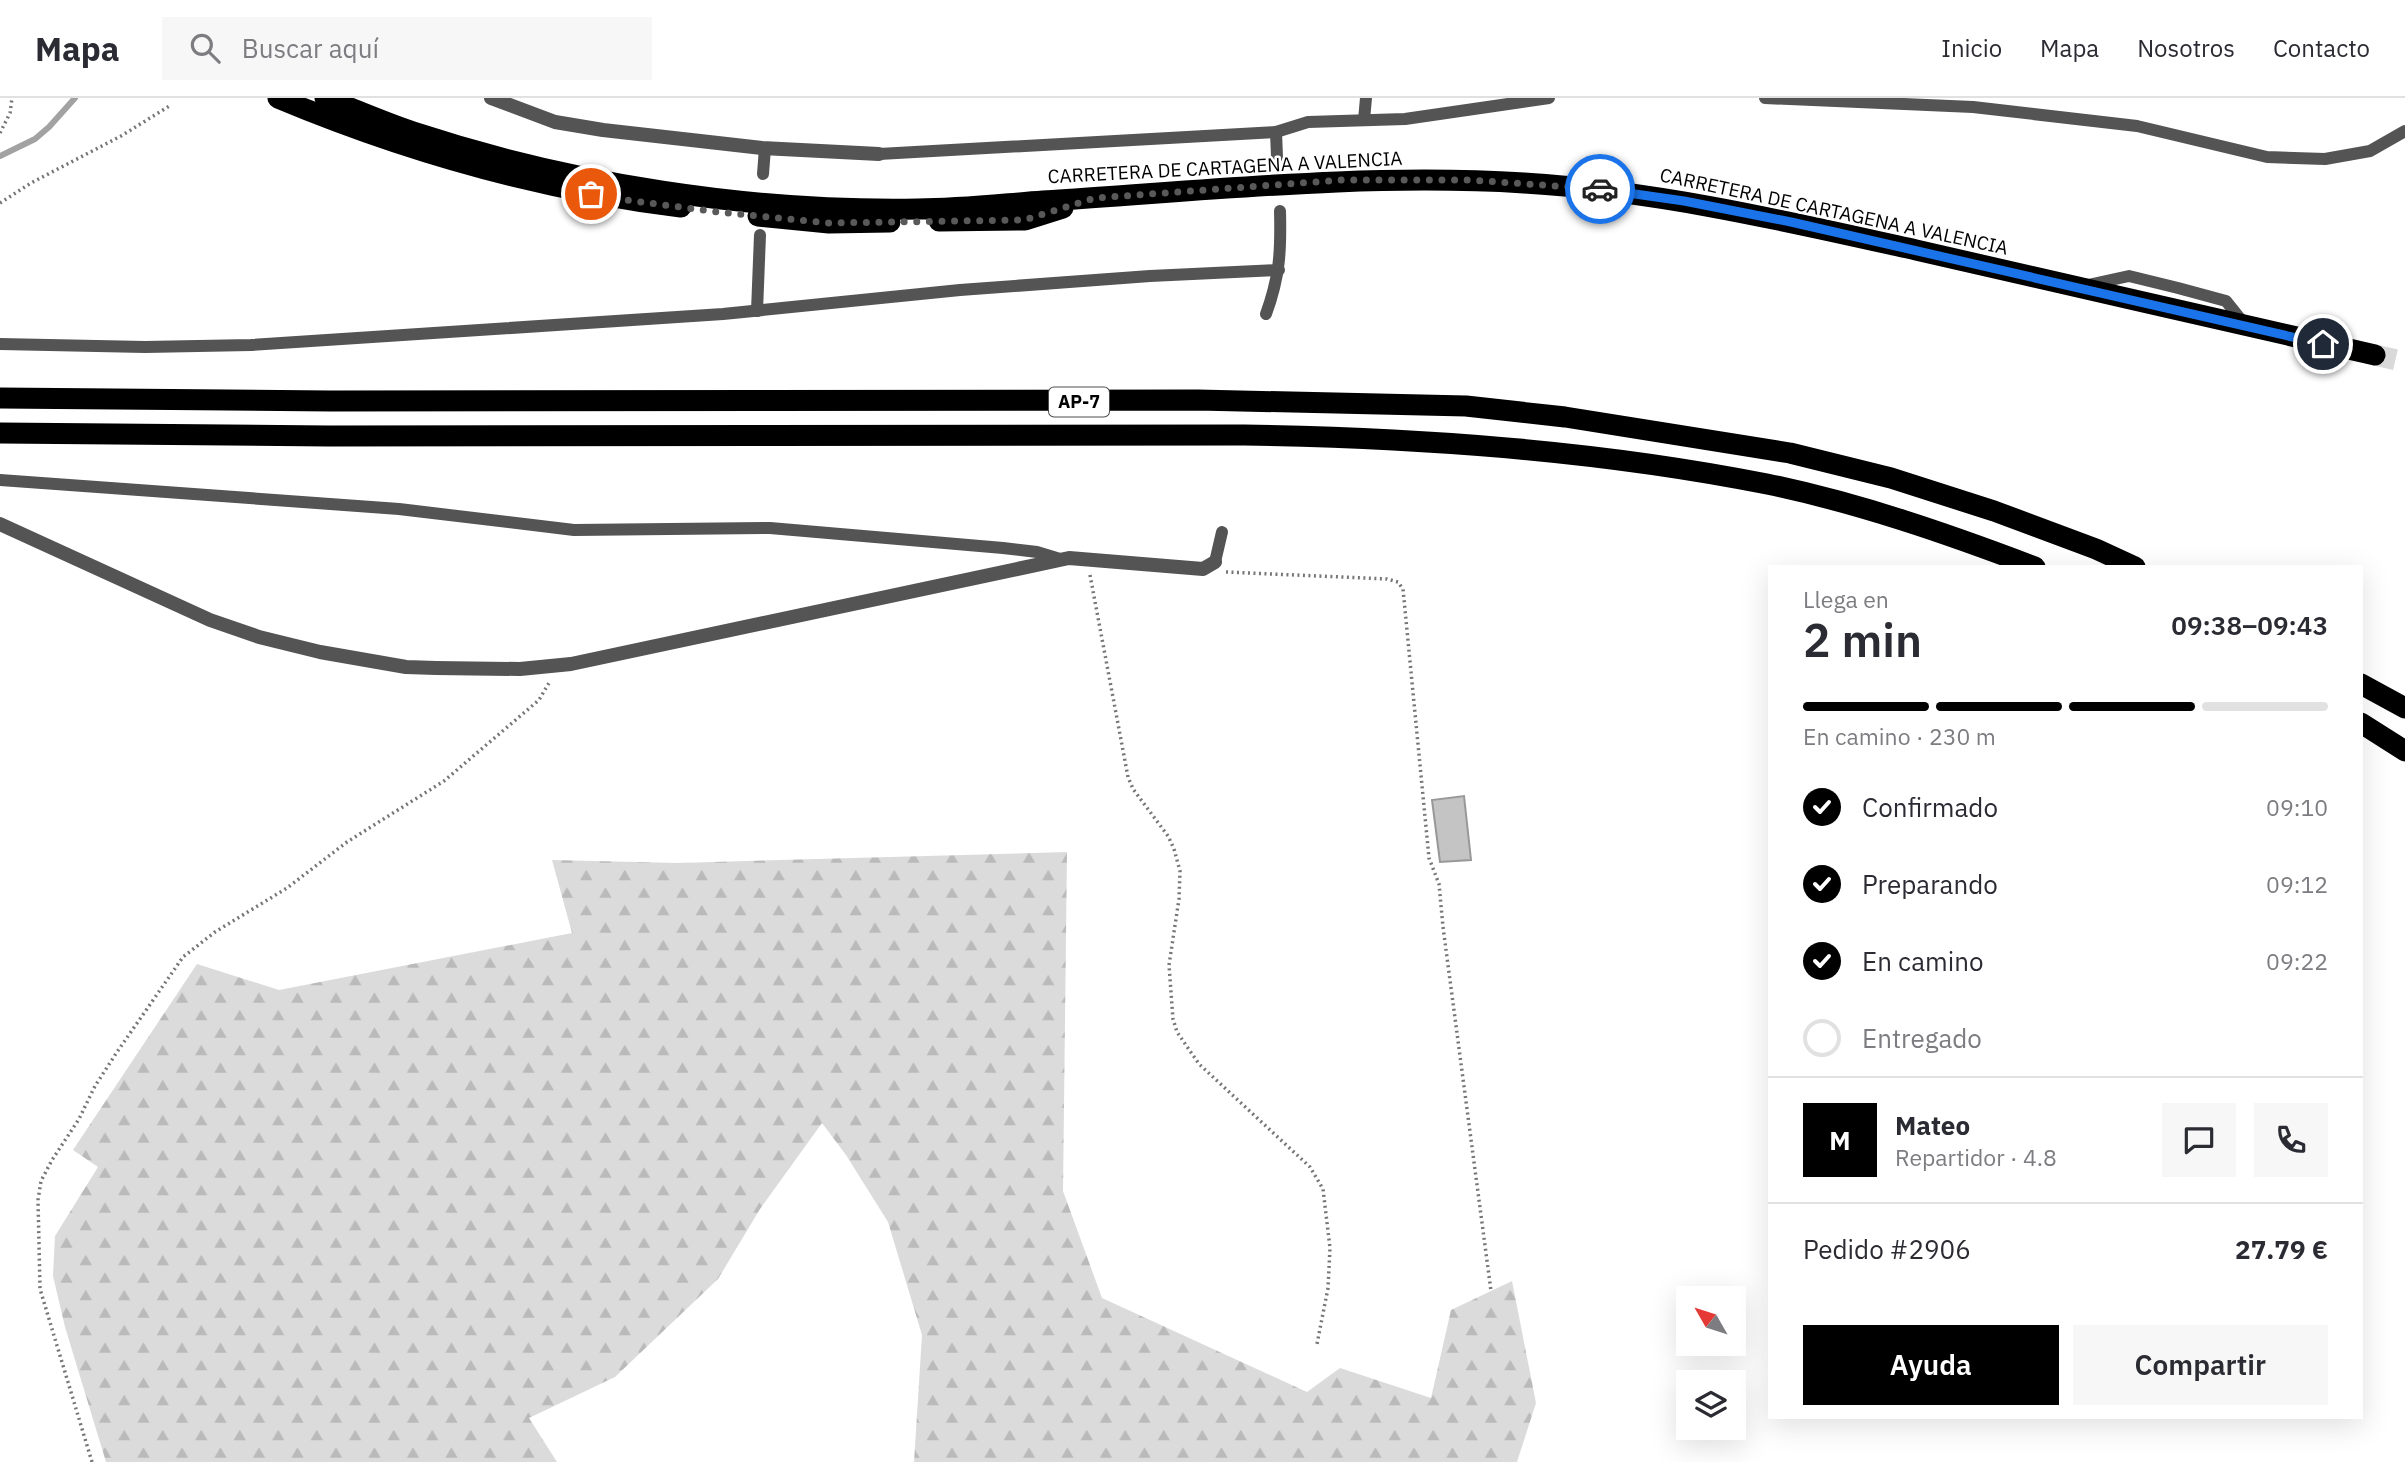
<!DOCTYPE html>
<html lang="es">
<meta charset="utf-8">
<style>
body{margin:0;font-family:"IBM Plex Sans",sans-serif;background:#f7f7f7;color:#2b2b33;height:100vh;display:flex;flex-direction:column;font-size:26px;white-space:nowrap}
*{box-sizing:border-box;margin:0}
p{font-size:23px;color:#7c7c81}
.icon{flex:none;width:38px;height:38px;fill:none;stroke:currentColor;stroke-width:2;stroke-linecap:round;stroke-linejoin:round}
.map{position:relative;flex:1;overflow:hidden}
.side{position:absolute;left:1768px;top:467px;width:595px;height:854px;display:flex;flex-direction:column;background:#fff;border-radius:0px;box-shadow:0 7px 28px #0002}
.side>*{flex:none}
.needle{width:46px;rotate:309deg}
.tools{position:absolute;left:1676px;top:1188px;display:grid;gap:14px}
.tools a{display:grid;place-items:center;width:70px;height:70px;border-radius:0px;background:#fff;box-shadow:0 7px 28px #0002;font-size:35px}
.pin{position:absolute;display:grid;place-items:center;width:60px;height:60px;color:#fff;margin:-30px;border:4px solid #fff;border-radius:50%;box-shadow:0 2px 7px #0007}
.courier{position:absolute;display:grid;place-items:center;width:70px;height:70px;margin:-35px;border:5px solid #1a73e8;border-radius:50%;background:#fff;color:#222;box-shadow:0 2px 9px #0007}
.head em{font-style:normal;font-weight:600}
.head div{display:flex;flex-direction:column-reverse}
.head{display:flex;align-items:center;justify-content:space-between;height:119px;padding:0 35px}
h1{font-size:46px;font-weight:600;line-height:52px}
.bar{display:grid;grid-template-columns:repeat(4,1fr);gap:10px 7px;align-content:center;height:84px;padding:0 35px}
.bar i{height:9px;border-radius:5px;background:#e1e1e2}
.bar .on{background:#000}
.bar p{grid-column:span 4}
.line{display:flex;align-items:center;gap:18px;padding:0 35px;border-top:2px solid #e1e1e2}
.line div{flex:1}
.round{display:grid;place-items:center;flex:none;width:74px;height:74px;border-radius:0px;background:#f7f7f7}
ol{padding:0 35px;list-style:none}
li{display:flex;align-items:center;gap:21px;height:77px}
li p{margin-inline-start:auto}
li .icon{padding:7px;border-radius:50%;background:#000;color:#fff;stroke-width:4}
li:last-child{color:#7c7c81}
li i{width:38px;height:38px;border:4px solid #e1e1e2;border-radius:50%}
.primary-button{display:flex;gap:14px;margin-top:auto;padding:14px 35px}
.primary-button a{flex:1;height:80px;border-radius:0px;background:#000;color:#fff;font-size:28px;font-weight:600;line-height:80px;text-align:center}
.primary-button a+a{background:#f7f7f7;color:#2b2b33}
header{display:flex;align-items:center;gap:42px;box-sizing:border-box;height:98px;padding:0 35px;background:#fff;border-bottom:2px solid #e1e1e2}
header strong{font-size:33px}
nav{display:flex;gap:38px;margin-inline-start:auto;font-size:24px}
.search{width:490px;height:63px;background:#f7f7f7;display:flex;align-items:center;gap:18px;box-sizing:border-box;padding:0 24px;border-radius:0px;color:#7c7c81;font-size:26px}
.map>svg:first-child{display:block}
</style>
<header>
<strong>Mapa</strong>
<div class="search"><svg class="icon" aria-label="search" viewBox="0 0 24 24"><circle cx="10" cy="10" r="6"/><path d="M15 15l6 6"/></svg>Buscar aquí</div>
<nav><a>Inicio</a><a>Mapa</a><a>Nosotros</a><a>Contacto</a></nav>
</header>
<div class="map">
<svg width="2405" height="1364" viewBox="0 0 2405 1364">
<defs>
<pattern id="forest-firs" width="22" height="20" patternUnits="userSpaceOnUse" patternTransform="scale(1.75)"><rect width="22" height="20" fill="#dbdbdb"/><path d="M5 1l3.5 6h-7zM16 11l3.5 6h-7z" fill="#bababa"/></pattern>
</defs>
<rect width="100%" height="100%" fill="#fff"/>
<polygon fill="url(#forest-firs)" points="1067,754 1063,1093 1102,1200 1307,1294 1340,1270 1431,1300 1451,1212 1512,1183 1536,1305 1517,1364 914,1364 922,1237 888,1124 846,1057 822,1025 760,1111 718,1181 615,1279 529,1320 557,1364 106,1364 65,1229 53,1178 55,1138 98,1069 73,1052 197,866 279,892 572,835 552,762 678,765"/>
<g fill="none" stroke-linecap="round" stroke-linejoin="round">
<polyline stroke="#a2a2a2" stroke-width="6" points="0,58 35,41 49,29 75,0"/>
</g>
<polygon fill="#c4c4c4" stroke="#989898" stroke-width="2" points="1464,698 1471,762 1440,764 1432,702"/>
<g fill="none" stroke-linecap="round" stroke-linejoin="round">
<polyline stroke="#d9d9d9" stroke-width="21" stroke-dasharray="21 10" stroke-linecap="butt" points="2375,257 2405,264"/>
<g stroke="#767676" stroke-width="3.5" stroke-dasharray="2 3.5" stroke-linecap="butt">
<polyline points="0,35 10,15 12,0"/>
<polyline points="0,105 31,85 121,38 171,7"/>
<polyline points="1226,474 1387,481 1398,484 1403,491 1429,760 1439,786 1443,829 1491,1193"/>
<polyline points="1090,477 1128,679 1133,691 1168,738 1174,751 1180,773 1179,801 1169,867 1173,921 1177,934 1199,966 1310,1069 1323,1091 1330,1150 1328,1190 1317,1246"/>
<polyline points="92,1364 40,1191 38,1102 41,1083 52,1062 79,1021 95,988 117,954 183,859 215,834 287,790 347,744 444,683 539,602 549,585"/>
</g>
<g stroke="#545454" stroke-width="12">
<polyline points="1765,0 1973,9 2137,28 2267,59 2325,61 2370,53 2405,33"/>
<polyline points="1364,22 1366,0"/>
<polyline points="1276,34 1277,59"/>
<polyline points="879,56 1276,34 1308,24 1405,21 1549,0"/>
<polyline points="763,76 765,50"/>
<polyline points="2088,187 2129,178 2178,190 2226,203 2246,228"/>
<polyline points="757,213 760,137"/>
<path d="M 1266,216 C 1280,178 1281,152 1280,113"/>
<polyline points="0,246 145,249 251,247 723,216 960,192 1150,178 1279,172"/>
<polyline points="0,382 399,411 574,432 770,430 1003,450 1037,454 1060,461"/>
<polyline points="1215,464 1222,434"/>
</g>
<g stroke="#545454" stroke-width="14">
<polyline points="491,0 555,24 603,32 762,50 879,56"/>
<polyline points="0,426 210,522 259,539 320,554 406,569 436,570 520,571 571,566 1069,460 1203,471 1215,464"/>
</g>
<g stroke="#000" stroke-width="21">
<path d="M 278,0 C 407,54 542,92 681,109"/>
<path d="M 325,0 C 354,11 383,24 413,34 C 571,86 751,114 918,111 C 960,111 1002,106 1043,103 C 1204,93 1363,75 1524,85 C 1657,93 1786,123 1916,152 C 2069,186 2222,223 2375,257"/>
<polyline points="758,118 829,125 890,124"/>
<polyline points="939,123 1025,122 1063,110"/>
<polyline points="0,300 331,303 1198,302 1466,308 1565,319 1790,355 1891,380 1994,413 2096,451 2135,469"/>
<path d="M 0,335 L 329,338 L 1244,337 C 1419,340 1595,352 1767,386 C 1859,405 1948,436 2035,469"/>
<polyline points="2361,586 2405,610"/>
<polyline points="2361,625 2405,653"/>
</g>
</g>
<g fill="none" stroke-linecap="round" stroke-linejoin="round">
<polyline stroke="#595959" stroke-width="7" stroke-dasharray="0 12.6" points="591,96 633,103 718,114 829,125 1024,122 1095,100 1342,82 1469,82 1600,91"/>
<polyline stroke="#1a73e8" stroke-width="9" points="1600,91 1684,103 1791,124 2323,246"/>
</g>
<g text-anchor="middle" stroke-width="5" stroke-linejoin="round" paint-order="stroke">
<rect fill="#fff" stroke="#4c4c4c" stroke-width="2" x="1049" y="289.5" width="60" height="29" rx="5"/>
<g font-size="18" font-weight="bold" fill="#000">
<text x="1079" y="310">AP-7</text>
</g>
<g font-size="19" fill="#000" stroke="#fff">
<text transform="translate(1225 69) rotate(-3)" y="7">CARRETERA DE CARTAGENA A VALENCIA</text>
<text transform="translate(1834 113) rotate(12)" y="7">CARRETERA DE CARTAGENA A VALENCIA</text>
</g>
</g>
</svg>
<div class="tools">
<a><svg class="needle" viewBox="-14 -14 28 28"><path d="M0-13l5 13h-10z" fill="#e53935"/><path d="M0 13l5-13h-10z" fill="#7c7c81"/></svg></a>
<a><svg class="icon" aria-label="layers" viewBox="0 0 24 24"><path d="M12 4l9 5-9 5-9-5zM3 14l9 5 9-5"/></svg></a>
</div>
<div class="pin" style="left:591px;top:96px;background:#ea580c"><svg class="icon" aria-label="bag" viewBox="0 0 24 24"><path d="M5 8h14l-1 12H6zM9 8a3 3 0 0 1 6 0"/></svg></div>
<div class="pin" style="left:2323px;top:246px;background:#1f2937"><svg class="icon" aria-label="home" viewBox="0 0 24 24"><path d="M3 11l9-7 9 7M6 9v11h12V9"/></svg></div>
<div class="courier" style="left:1600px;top:91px"><svg class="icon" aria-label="car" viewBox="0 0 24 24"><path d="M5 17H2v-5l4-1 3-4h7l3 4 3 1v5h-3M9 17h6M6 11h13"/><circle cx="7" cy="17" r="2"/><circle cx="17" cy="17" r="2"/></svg></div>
<section class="side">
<div class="head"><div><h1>2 min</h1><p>Llega en</p></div><em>09:38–09:43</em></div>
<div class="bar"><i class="on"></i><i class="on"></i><i class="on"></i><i></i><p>En camino · 230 m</p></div>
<ol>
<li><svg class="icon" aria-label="check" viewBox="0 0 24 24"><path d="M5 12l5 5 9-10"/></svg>Confirmado<p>09:10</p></li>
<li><svg class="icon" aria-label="check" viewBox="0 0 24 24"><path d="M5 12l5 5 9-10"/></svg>Preparando<p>09:12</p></li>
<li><svg class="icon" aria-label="check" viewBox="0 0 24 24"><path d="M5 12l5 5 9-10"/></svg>En camino<p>09:22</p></li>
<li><i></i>Entregado</li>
</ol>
<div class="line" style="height:126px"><b class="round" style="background:#000;color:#fff">M</b><div><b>Mateo</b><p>Repartidor · 4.8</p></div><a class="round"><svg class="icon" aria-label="chat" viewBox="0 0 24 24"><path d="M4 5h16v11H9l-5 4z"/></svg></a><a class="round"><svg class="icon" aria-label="phone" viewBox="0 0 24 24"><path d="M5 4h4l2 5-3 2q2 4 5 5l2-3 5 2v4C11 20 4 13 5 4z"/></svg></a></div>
<div class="line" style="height:91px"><div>Pedido #2906</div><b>27.79 €</b></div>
<div class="primary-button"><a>Ayuda</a><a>Compartir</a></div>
</section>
</div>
